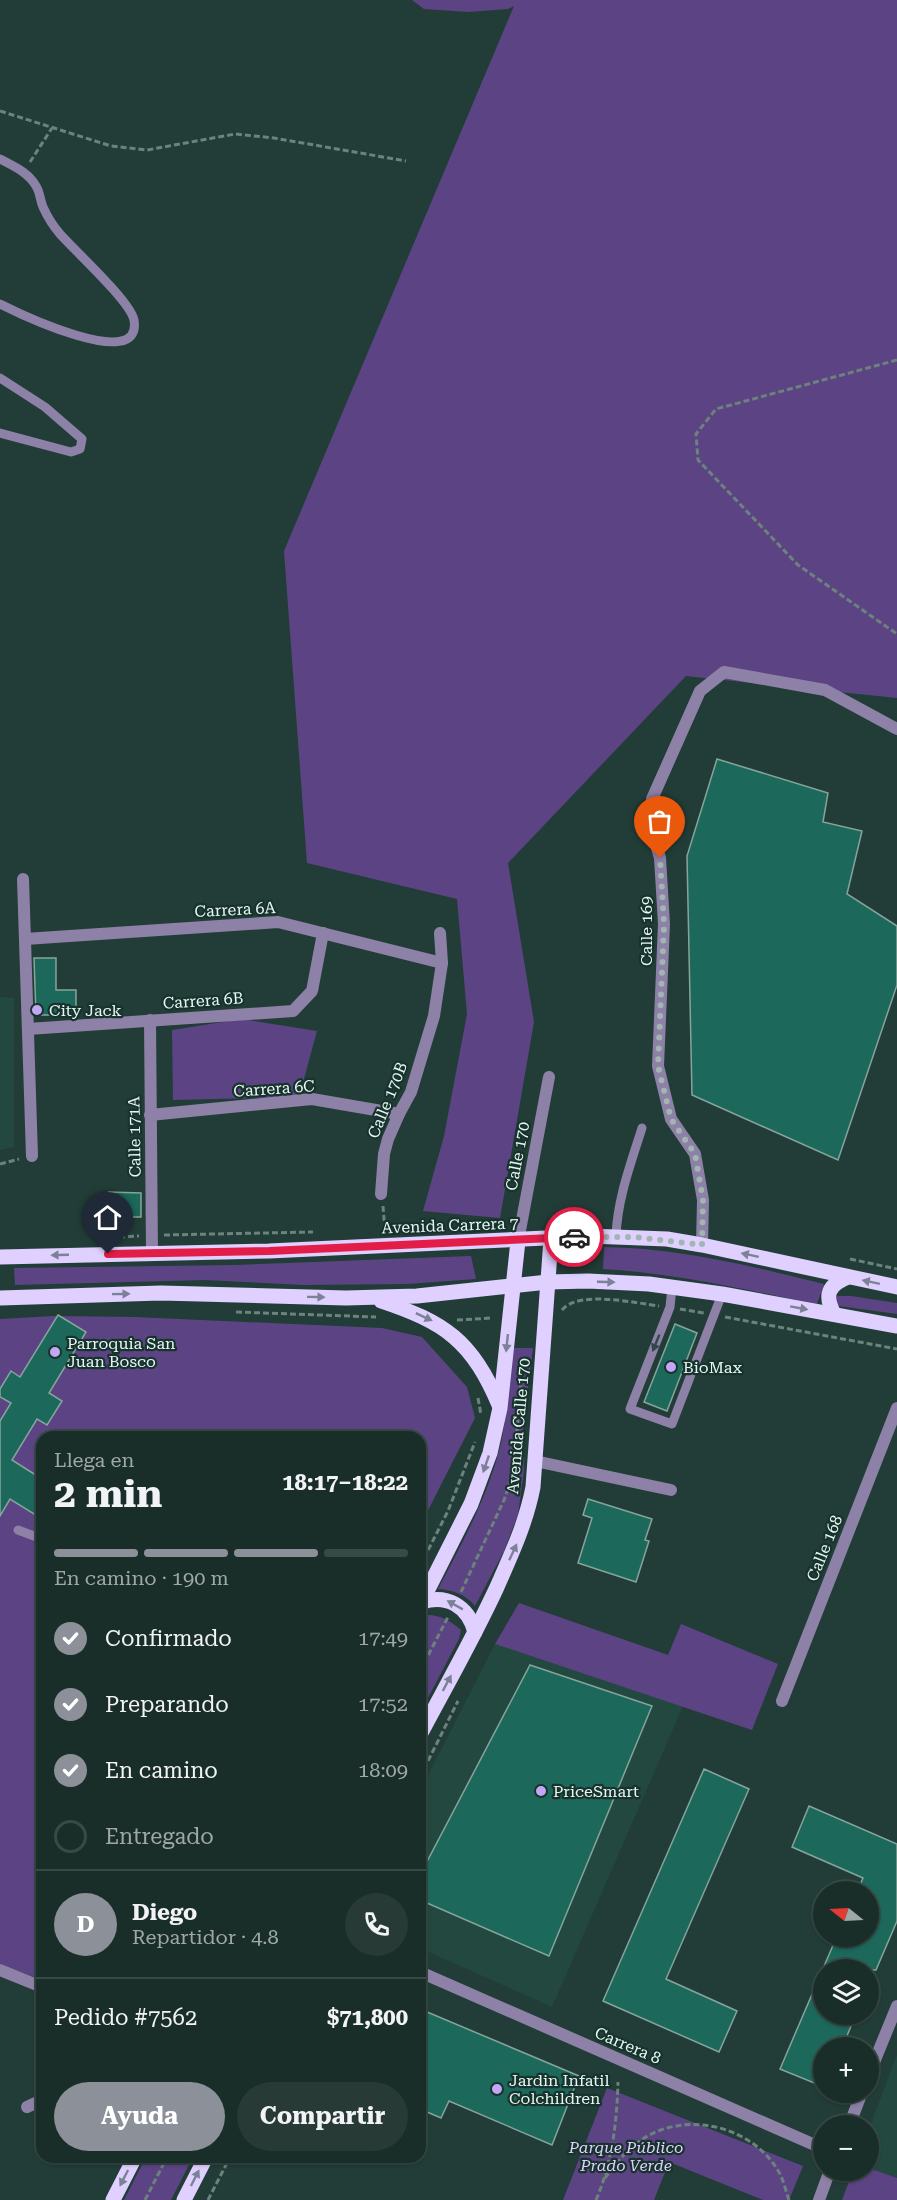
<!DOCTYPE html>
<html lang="es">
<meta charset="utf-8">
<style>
body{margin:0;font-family:"Roboto Serif",serif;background:#273a35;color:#f1f3f6;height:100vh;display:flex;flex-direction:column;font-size:22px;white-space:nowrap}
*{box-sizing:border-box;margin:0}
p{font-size:20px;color:#9fa8a8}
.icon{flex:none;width:33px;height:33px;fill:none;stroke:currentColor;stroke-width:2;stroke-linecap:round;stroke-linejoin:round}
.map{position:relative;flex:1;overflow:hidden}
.side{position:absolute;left:36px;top:1431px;width:390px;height:732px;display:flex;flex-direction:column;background:#1a2e29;border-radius:18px;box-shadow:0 2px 4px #0004,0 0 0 2px #384a46}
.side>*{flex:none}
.needle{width:39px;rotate:288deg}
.tools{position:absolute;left:813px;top:1881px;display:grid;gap:12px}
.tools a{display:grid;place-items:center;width:66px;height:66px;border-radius:50%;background:#1a2e29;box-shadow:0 2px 4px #0004,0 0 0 2px #384a46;font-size:30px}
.pin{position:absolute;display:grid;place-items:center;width:51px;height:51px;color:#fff;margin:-62px -26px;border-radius:50% 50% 50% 0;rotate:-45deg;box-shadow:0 0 6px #0007}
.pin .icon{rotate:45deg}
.courier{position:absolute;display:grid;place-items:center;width:60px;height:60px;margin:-30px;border:4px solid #e11d48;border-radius:50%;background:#fff;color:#222;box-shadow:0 2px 8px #0007}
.overview em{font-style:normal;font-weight:700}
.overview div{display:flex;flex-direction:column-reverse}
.overview{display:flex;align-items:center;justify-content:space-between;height:102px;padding:0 18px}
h1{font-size:39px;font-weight:700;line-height:45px}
.bar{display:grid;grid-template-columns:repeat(4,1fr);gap:9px 6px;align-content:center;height:72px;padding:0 18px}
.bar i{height:8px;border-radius:4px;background:#384a46}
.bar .current{background:#8c9099}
.bar p{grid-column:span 4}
.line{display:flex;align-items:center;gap:15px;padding:0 18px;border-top:2px solid #384a46}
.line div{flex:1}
.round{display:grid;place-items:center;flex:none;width:63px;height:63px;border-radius:32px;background:#273a35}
ol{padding:0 18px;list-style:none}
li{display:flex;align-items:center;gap:18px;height:66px}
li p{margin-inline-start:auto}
li .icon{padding:6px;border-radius:50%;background:#8c9099;color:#fff;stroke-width:4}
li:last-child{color:#9fa8a8}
li i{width:33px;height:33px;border:3px solid #384a46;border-radius:50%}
.button{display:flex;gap:12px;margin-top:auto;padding:12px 18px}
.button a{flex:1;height:69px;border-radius:36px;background:#8c9099;color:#fff;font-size:24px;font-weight:700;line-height:69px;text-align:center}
.button a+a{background:#273a35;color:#f1f3f6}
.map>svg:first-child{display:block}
</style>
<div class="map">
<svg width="897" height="2200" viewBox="0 0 897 2200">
<rect width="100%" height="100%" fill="#223d37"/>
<g fill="#23483f">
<polygon points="0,997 14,998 14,1147 0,1150"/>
<polygon points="495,1644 683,1706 552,2007 420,1948 420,1791"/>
<polygon points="897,2055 897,2178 869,2168 868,2131"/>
</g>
<g fill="#5c4484">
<polygon points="412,0 897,0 897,698 686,676 508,863 534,1022 500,1218 423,1211 444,1136 467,1014 457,899 307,863 284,551 514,6 508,9 468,12 424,9"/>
<polygon points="242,1019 317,1031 299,1097 173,1100 172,1030"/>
<path d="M 604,1247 C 679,1248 752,1266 824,1284 L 817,1304 C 746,1290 675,1273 603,1269 Z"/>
<polygon points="471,1256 476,1279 408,1284 303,1285 205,1280 15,1285 14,1268 236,1265"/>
<polygon points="837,1296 851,1296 897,1303 897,1314 839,1306 835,1303"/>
<polygon points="54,1316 135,1317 382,1328 422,1337 467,1387 475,1418 420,1526 420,1437 42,1437 42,1980 0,1964 0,1319"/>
<path d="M 510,1348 L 533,1348 L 523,1429 L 524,1471 L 518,1514 L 504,1551 L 475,1606 C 465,1594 453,1590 438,1589 C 460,1547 484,1504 497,1458 C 508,1423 508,1384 510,1348 Z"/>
<polygon points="519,1603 668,1655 681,1624 778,1664 752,1730 495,1644"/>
<path d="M 425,1615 C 439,1614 451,1621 461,1630 L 459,1639 L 420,1713 L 420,1621 Z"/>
<polygon points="607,2088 803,2166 789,2200 763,2200 669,2162 654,2200 563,2200"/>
<polygon points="146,2157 193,2157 171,2200 124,2200"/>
<polygon points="869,2168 897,2178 897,2200 842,2200 853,2171 868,2170"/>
</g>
<g fill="#1c695b" stroke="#86a49c" stroke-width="1.5">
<polygon points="717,759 828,793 823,822 862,831 847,894 897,926 897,985 838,1160 692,1095 687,856"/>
<polygon points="34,958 56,958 56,990 76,990 76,1015 36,1015"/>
<polygon points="109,1192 141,1193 141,1217 109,1217"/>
<polygon points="58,1315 86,1332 49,1393 62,1401 47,1425 37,1419 12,1460 42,1479 42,1519 10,1499 0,1516 0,1421 11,1403 0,1397 0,1389 11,1371 20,1377"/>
<polygon points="675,1324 697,1333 667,1411 644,1402"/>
<polygon points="588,1499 652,1519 645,1540 649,1541 636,1582 578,1563 592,1518 583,1515"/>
<polygon points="530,1665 652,1706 549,1956 420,1900 420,1875"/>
<polygon points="704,1769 749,1789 666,1979 737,2011 719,2052 603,2001"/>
<polygon points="809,1806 897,1844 897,1921 876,1970 824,1970 824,2014 856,2014 842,2048 824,2048 824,2087 780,2069 837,1936 868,1936 868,1892 857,1892 863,1878 792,1847"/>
<polygon points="420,2009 579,2076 552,2145 449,2101 441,2118 420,2109"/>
</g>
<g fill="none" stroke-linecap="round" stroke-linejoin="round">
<g stroke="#6c827d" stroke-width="3" stroke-dasharray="6 3" stroke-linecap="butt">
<polyline points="0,111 111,146 147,150 235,134 274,138 406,161"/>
<polyline points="30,162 52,128"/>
<polyline points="897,360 716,409 696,434 698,460 798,565 897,634"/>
<polyline points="0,1164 19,1159"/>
<polyline points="383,1206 385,1232"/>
<polyline points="164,1235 313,1232"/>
<polyline points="119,1237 139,1236"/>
<polyline points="850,1259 897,1269"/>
<polyline points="680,1309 704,1313"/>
<path d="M 562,1310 C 578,1290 636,1303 659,1306"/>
<polyline points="236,1312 376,1317"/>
<polyline points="725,1317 897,1349"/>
<polyline points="457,1320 492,1318"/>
<polyline points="478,1398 481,1415"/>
<polyline points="420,1566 448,1511 475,1442"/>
<polyline points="461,1592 504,1500 514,1471 521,1377"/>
<polyline points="420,1671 448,1617"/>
<polyline points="420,1777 458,1701"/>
<path d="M 605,2178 C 614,2166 624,2153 636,2144 C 680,2108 753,2124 780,2174 C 784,2182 786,2192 789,2200"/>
<polyline points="145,2200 167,2157"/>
<polyline points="208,2200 230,2157"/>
<path d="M 596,2200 C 612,2163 617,2122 618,2082"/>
</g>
<g stroke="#8d81a7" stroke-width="9">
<path d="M 0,159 C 13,166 28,172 36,186 C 40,192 40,200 43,207 C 47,216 54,227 60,234 C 76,252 130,301 134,320 C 143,374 16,312 0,304"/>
<polyline points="0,378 45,407 82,439 80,449 71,452 0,433"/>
<path d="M 616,1237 C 617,1200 631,1163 642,1128"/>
<polyline points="672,1287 670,1307 630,1409 672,1424 722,1294"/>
<polyline points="18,1530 42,1539"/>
</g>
<g stroke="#8d81a7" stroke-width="12">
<polyline points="23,879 32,1156"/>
<polyline points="25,939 278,922 442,963"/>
<polyline points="150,1020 152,1253"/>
<polyline points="28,1029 293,1011 312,991 323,933"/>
<polyline points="150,1115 312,1099 399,1114"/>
<polyline points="381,1194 384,1154 388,1139 399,1114 411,1092 434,1016 442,963 440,933"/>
<polyline points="518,1241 549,1077"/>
<polyline points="702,1245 703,1200 695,1154 671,1119 658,1066 664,924 660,858 651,828 652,799 700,691 724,672 825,690 897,729"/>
<polyline points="535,1461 671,1490"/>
<polyline points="782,1701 897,1408"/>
<polyline points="0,1970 42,1987"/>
<polyline points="420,1972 824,2149"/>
<polyline points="868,2077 897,2006"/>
<polyline points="27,2107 42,2100"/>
<polyline points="849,2126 862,2092"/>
<polyline points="819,2200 830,2170"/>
</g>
<g stroke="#dfd0ff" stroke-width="15">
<polyline points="0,1257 269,1251 589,1236 667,1239 702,1245 897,1287"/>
<polyline points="0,1298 161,1293 346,1298 417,1296 548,1282 588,1281 649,1284 722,1294 897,1326"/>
<path d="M 381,1301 C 444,1322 473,1341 499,1405"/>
<path d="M 834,1314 C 824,1295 828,1285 848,1277"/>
<path d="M 422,1602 C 447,1594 468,1606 475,1632"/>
<polyline points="420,1605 471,1504 490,1453 500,1408 518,1241"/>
<path d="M 420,1735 C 446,1686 474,1637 497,1587 C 512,1553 526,1523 533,1487 L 551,1239"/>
<polyline points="113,2200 135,2157"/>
<polyline points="184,2200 206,2157"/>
</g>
</g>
<defs><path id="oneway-solid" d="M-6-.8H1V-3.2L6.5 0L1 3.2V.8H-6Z" transform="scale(1.5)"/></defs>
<g fill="#7c8296">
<use href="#oneway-solid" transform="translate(60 1255) rotate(178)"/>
<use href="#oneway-solid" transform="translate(750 1255) rotate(-168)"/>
<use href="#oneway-solid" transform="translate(606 1282) rotate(2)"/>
<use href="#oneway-solid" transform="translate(871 1282) rotate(-168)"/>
<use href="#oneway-solid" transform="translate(121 1294) rotate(-1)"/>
<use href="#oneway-solid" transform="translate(316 1297) rotate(1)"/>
<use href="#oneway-solid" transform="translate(799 1308) rotate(10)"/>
<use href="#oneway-solid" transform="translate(424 1317) rotate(25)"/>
<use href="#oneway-solid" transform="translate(507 1343) rotate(96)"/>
<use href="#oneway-solid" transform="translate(486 1464) rotate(109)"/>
<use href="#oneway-solid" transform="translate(513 1552) rotate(-65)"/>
<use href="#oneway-solid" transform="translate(455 1605) rotate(-151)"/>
<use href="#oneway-solid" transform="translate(447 1683) rotate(-62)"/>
<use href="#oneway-solid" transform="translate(124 2178) rotate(117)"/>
<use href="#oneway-solid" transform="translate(195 2178) rotate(-63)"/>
</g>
<use fill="#35464c" href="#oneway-solid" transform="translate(656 1343) rotate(112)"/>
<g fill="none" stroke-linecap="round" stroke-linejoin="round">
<polyline stroke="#a2b6b1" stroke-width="6" stroke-dasharray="0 10.8" points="574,1237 635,1237 702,1245 703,1200 695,1154 671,1119 658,1066 664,924 660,858"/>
<polyline stroke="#e11d48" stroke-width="8" points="108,1254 269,1251 574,1237"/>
</g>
<g fill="#c2a8f3" stroke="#18332d" stroke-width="2">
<circle cx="37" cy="1010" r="6"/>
<circle cx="55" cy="1352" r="6"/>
<circle cx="671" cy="1367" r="6"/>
<circle cx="541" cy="1791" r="6"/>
<circle cx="497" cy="2089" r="6"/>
</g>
<g text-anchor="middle" stroke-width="4.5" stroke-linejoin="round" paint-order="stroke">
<g font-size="16" fill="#e7f7f2" stroke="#18332d">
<text transform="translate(235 909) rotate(-3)" y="6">Carrera 6A</text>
<text transform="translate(646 931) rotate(-90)" y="6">Calle 169</text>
<text transform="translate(203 1000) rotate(-4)" y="6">Carrera 6B</text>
<text transform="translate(274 1088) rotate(-4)" y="6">Carrera 6C</text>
<text transform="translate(387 1100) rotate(-68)" y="6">Calle 170B</text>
<text transform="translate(134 1137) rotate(-91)" y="6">Calle 171A</text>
<text transform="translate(517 1156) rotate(-79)" y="6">Calle 170</text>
<text transform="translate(450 1225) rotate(-2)" y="6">Avenida Carrera 7</text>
<text transform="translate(518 1426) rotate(-85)" y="6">Avenida Calle 170</text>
<text transform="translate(824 1548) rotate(-68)" y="6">Calle 168</text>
<text transform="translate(628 2045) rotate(23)" y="6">Carrera 8</text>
</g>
<g font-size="16" fill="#e7f7f2" stroke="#18332d" text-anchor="start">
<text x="49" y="1016">City Jack</text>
<text x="67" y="1349">Parroquia San<tspan x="67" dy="18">Juan Bosco</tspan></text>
<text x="683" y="1373">BioMax</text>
<text x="553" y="1797">PriceSmart</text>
<text x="509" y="2086">Jardin Infatil<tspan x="509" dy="18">Colchildren</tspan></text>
</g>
<g font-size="16" font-style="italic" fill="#dfd0fd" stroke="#18332d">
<text x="626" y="2153">Parque Público<tspan x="626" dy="18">Prado Verde</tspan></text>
</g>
</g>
</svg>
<div class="tools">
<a><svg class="needle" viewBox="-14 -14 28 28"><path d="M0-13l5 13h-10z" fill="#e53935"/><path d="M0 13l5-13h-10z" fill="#9fa8a8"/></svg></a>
<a><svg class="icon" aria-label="layers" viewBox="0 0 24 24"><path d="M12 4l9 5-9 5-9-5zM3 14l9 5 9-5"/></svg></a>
<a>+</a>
<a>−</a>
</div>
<div class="pin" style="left:660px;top:858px;background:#ea580c"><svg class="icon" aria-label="bag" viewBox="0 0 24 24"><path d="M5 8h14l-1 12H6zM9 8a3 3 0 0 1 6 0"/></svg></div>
<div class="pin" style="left:108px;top:1254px;background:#1f2937"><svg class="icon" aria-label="home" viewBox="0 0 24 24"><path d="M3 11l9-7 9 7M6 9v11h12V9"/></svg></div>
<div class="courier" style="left:574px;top:1237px"><svg class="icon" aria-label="car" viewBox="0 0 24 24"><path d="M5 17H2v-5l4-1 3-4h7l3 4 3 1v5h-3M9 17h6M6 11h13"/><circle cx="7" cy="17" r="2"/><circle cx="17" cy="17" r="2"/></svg></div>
<section class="side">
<div class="overview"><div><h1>2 min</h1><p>Llega en</p></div><em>18:17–18:22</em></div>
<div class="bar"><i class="current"></i><i class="current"></i><i class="current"></i><i></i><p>En camino · 190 m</p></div>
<ol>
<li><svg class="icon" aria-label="check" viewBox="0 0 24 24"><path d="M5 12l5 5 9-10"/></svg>Confirmado<p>17:49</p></li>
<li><svg class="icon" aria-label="check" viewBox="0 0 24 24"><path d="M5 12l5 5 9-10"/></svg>Preparando<p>17:52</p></li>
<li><svg class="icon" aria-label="check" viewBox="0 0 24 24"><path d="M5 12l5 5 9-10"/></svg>En camino<p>18:09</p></li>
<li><i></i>Entregado</li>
</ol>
<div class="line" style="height:108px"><b class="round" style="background:#8c9099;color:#fff">D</b><div><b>Diego</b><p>Repartidor · 4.8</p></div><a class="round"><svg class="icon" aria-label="phone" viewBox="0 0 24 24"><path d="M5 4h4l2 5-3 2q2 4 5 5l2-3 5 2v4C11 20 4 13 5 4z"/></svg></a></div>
<div class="line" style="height:78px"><div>Pedido #7562</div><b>$71,800</b></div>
<div class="button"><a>Ayuda</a><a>Compartir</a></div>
</section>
</div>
